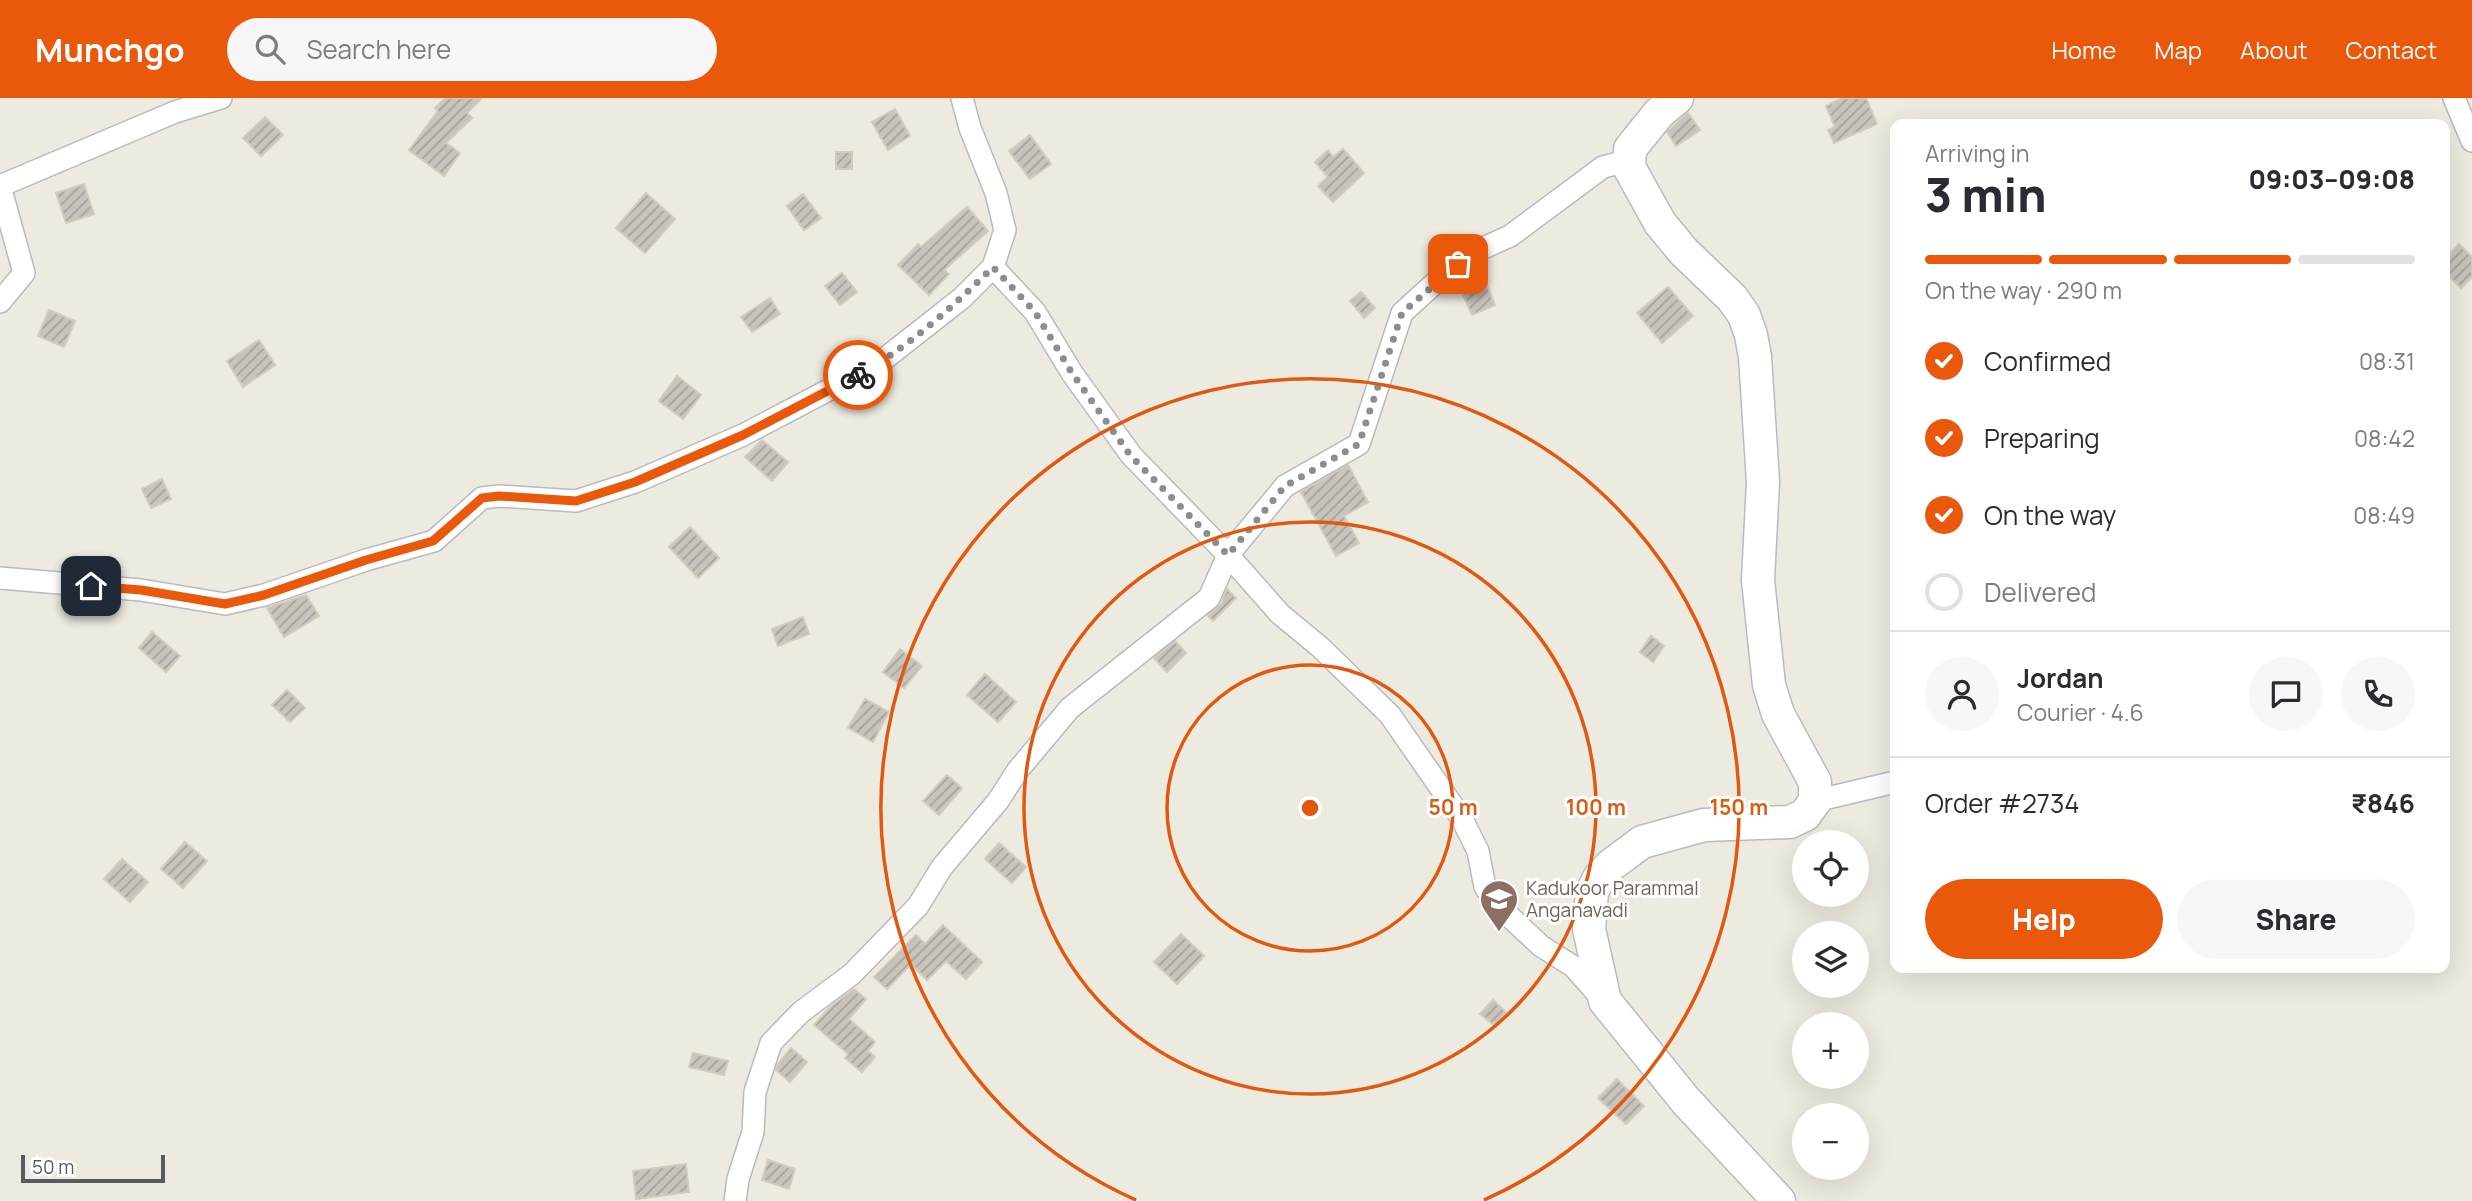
<!DOCTYPE html>
<meta charset="utf-8">
<style>
body{margin:0;font-family:Manrope,sans-serif;background:#f7f7f7;color:#2b2b33;height:100vh;display:flex;flex-direction:column;font-size:26px;white-space:nowrap}
*{box-sizing:border-box;margin:0}
p{font-size:23px;color:#7c7c81}
.icon{flex:none;width:38px;height:38px;fill:none;stroke:currentColor;stroke-width:2;stroke-linecap:round;stroke-linejoin:round}
.map{position:relative;flex:1;overflow:hidden}
.details{position:absolute;left:1890px;top:21px;width:560px;height:854px;display:flex;flex-direction:column;background:#fff;border-radius:14px;box-shadow:0 7px 28px #0002}
.details>*{flex:none}
.buttons{position:absolute;left:1792px;top:732px;display:grid;gap:14px}
.buttons a{display:grid;place-items:center;width:77px;height:77px;border-radius:50%;background:#fff;box-shadow:0 7px 28px #0002;font-size:35px}
.scale{position:absolute;left:21px;bottom:18px;width:144px;box-sizing:border-box;padding-left:7px;border:4px solid #585c62;border-top:0;font-size:19px;line-height:24px;white-space:nowrap;color:#585c62;-webkit-text-stroke:5px #fff;paint-order:stroke}
.pin{position:absolute;display:grid;place-items:center;width:60px;height:60px;color:#fff;margin:-30px;border-radius:14px;box-shadow:0 4px 10px #0006}
.courier{position:absolute;display:grid;place-items:center;width:70px;height:70px;margin:-35px;border:5px solid #ea580c;border-radius:50%;background:#fff;color:#222;box-shadow:0 2px 9px #0007}
.head em{font-style:normal;font-weight:800}
.head div{display:flex;flex-direction:column-reverse}
.head{display:flex;align-items:center;justify-content:space-between;height:119px;padding:0 35px}
h1{font-size:46px;font-weight:800;line-height:52px}
.bar{display:grid;grid-template-columns:repeat(4,1fr);gap:10px 7px;align-content:center;height:84px;padding:0 35px}
.bar i{height:9px;border-radius:5px;background:#e1e1e2}
.bar .current{background:#ea580c}
.bar p{grid-column:span 4}
.line{display:flex;align-items:center;gap:18px;padding:0 35px;border-top:2px solid #e1e1e2}
.line div{flex:1}
.round{display:grid;place-items:center;flex:none;width:74px;height:74px;border-radius:37px;background:#f7f7f7}
ol{padding:0 35px;list-style:none}
li{display:flex;align-items:center;gap:21px;height:77px}
li p{margin-inline-start:auto}
li .icon{padding:7px;border-radius:50%;background:#ea580c;color:#fff;stroke-width:4}
li:last-child{color:#7c7c81}
li i{width:38px;height:38px;border:4px solid #e1e1e2;border-radius:50%}
.cta{display:flex;gap:14px;margin-top:auto;padding:14px 35px}
.cta a{flex:1;height:80px;border-radius:42px;background:#ea580c;color:#fff;font-size:28px;font-weight:800;line-height:80px;text-align:center}
.cta a+a{background:#f7f7f7;color:#2b2b33}
header{display:flex;align-items:center;gap:42px;box-sizing:border-box;height:98px;padding:0 35px;background:#ea580c;color:#fff}
header strong{font-size:33px}
nav{display:flex;gap:38px;margin-inline-start:auto;font-size:24px}
.search{width:490px;height:63px;background:#f7f7f7;display:flex;align-items:center;gap:18px;box-sizing:border-box;padding:0 24px;border-radius:38px;color:#7c7c81;font-size:26px}
.map>svg:first-child{display:block}
</style>
<header>
<strong>Munchgo</strong>
<div class="search"><svg class="icon" aria-label="search" viewBox="0 0 24 24"><circle cx="10" cy="10" r="6"/><path d="M15 15l6 6"/></svg>Search here</div>
<nav><a>Home</a><a>Map</a><a>About</a><a>Contact</a></nav>
</header>
<div class="map">
<svg width="2472" height="1103" viewBox="0 0 2472 1103">
<defs>
<pattern id="building-hatch" width="6" height="6" patternUnits="userSpaceOnUse" patternTransform="scale(1.75)"><rect width="6" height="6" fill="#c8c4bc"/><path d="M-1 1l2-2M0 6l6-6M5 7l2-2" fill="none" stroke="#a5a29c"/></pattern>
</defs>
<rect width="100%" height="100%" fill="#edeadf"/>
<g fill="url(#building-hatch)" stroke="#d2ccbd" stroke-width="2">
<polygon points="446,0 482,0 467,15 472,20 446,45 460,55 444,78 409,52 438,13 435,10"/>
<polygon points="1842,0 1866,0 1877,26 1834,45 1828,32 1835,29 1826,8"/>
<polygon points="895,11 910,38 888,52 872,24"/>
<polygon points="1688,15 1700,32 1676,48 1667,34"/>
<polygon points="265,19 283,37 261,58 243,40"/>
<polygon points="1030,37 1051,66 1030,81 1009,53"/>
<polygon points="1343,51 1364,75 1333,104 1318,88 1328,79 1315,64 1328,52 1333,59"/>
<rect x="836" y="54" width="16" height="17"/>
<polygon points="84,86 94,116 66,125 56,95"/>
<polygon points="646,95 675,121 645,155 616,130"/>
<polygon points="803,96 821,120 804,132 787,108"/>
<polygon points="967,109 988,133 944,172 949,176 929,197 898,167 918,146 921,149"/>
<polygon points="2459,146 2472,159 2472,179 2461,190 2445,175 2445,161"/>
<polygon points="842,175 857,194 840,207 825,188"/>
<polygon points="1484,180 1495,207 1472,217 1460,190"/>
<polygon points="1668,189 1693,218 1662,245 1637,215"/>
<polygon points="1361,194 1375,210 1364,220 1350,203"/>
<polygon points="770,200 780,216 752,234 741,219"/>
<polygon points="49,212 75,223 64,249 38,238"/>
<polygon points="259,242 275,267 243,289 227,263"/>
<polygon points="677,278 701,297 683,321 659,303"/>
<polygon points="762,342 788,364 772,383 745,359"/>
<polygon points="1348,367 1368,404 1344,418 1359,445 1336,458 1301,394"/>
<polygon points="162,381 171,401 151,410 142,391"/>
<polygon points="690,429 719,460 698,480 669,449"/>
<polygon points="1227,491 1236,500 1213,523 1208,518 1221,506"/>
<polygon points="306,497 319,518 284,539 267,510"/>
<polygon points="803,519 809,536 778,548 772,531"/>
<polygon points="152,534 180,558 166,574 139,550"/>
<polygon points="1651,538 1664,548 1653,564 1640,554"/>
<polygon points="1175,543 1186,555 1167,574 1154,560"/>
<polygon points="900,551 922,568 904,590 883,574"/>
<polygon points="985,576 1016,604 998,624 967,597"/>
<polygon points="287,592 305,610 290,624 272,607"/>
<polygon points="865,601 889,614 873,644 848,630"/>
<polygon points="947,677 962,690 939,717 923,703"/>
<polygon points="185,744 207,763 183,790 161,771"/>
<polygon points="999,745 1026,769 1012,785 985,761"/>
<polygon points="122,761 148,784 130,804 104,781"/>
<polygon points="943,827 982,864 966,881 946,863 927,882 911,866 887,891 874,879 916,837 925,846"/>
<polygon points="1181,836 1204,858 1177,886 1154,864"/>
<polygon points="854,891 866,901 849,921 875,944 868,953 875,959 862,974 845,960 848,956 814,927 829,910"/>
<polygon points="1493,902 1507,915 1495,928 1480,916"/>
<polygon points="791,950 807,964 790,984 776,972 778,966"/>
<polygon points="693,955 728,963 724,977 689,969"/>
<polygon points="1617,981 1644,1008 1626,1026 1598,1000"/>
<polygon points="768,1062 795,1071 789,1091 762,1082"/>
<polygon points="686,1066 689,1094 636,1101 633,1073"/>
</g>
<g fill="none" stroke-linecap="round" stroke-linejoin="round">
<defs>
<g id="minor">
<polyline points="2454,0 2472,43"/>
<polyline points="0,88 175,14 221,0"/>
<polyline points="0,88 24,175 0,204"/>
<polyline points="993,169 1035,214 1072,275 1131,357 1228,457 1285,388 1359,346 1402,215 1446,175 1470,156 1510,138 1603,69 1615,66 1629,69"/>
<polyline points="0,480 141,492 225,506 264,497 366,462 434,443 482,400 499,398 576,403 635,384 743,337 878,266 962,200 993,169 1005,132 996,95 970,30 962,0"/>
<polyline points="1815,703 1895,684"/>
<polyline points="735,1103 738,1081 753,1034 755,994 771,945 801,914 852,876 918,808 942,769 998,703 1018,672 1070,610 1209,500 1228,457 1280,516 1320,549 1390,617 1462,721 1478,753 1485,789 1510,819 1541,848 1574,869 1603,902"/>
</g>
<polyline id="secondary" points="1677,0 1659,15 1630,51 1629,69 1660,125 1684,154 1732,200 1744,217 1751,237 1755,259 1763,384 1758,482 1769,587 1778,616 1815,684 1815,703 1805,717 1790,724 1704,727 1642,744 1611,767 1599,780 1592,794 1589,831 1605,903 1686,1003 1779,1103"/>
</defs>
<use href="#minor" stroke="#b7bac0" stroke-width="24"/>
<use href="#secondary" stroke="#b8bbc3" stroke-width="35"/>
<use href="#minor" stroke="#fff" stroke-width="21"/>
<use href="#secondary" stroke="#fff" stroke-width="32"/>
</g>
<g fill="none" stroke-linecap="round" stroke-linejoin="round">
<path stroke="#8c8e8e" stroke-width="7" stroke-dasharray="0 12.6" d="M 858,277 C 905,252 955,207 993,169 L 1035,214 L 1072,275 L 1130,357 L 1228,457 L 1285,388 L 1359,346 L 1402,215 L 1458,166"/>
<polyline stroke="#ea580c" stroke-width="9" points="91,488 141,492 225,506 264,497 366,462 433,443 482,400 499,398 576,403 635,384 743,337 858,277"/>
</g>
<g fill="none" stroke="#e15910" stroke-width="3.5">
<circle cx="1310" cy="710" r="143"/>
<circle cx="1310" cy="710" r="286"/>
<path d="M1136 1102A429 429 0 1 1 1484 1102"/>
</g>
<defs>
<symbol id="school-pin" viewBox="-11 -11 22 30"><path d="M0 17L-7.5 6A9.5 9.5 0 1 1 7.5 6Z" fill="#8d6e63" stroke="#fff"/><path d="M0-5L7-2L0 1L-7-2ZM-4 1L0 2.5L4 1V4Q0 6-4 4Z" fill="#fff"/></symbol>
</defs>
<g fill-rule="evenodd">
<use href="#school-pin" x="1477" y="779" width="44" height="60"/>
</g>
<g text-anchor="middle" stroke-width="6" stroke-linejoin="round" paint-order="stroke">
<g font-size="19" fill="#785e54" stroke="#fff" text-anchor="start">
<text x="1526" y="797">Kadukoor Parammal<tspan x="1526" dy="22">Anganavadi</tspan></text>
</g>
</g>
<circle cx="1310" cy="710" r="10" fill="#e15910" stroke="#fff" stroke-width="3.5"/>
<g font-size="21" text-anchor="middle" font-weight="bold" fill="#e15910" stroke="#fff" stroke-width="6" stroke-linejoin="round" paint-order="stroke">
<text x="1453" y="717">50 m</text>
<text x="1596" y="717">100 m</text>
<text x="1739" y="717">150 m</text>
</g>
</svg>
<div class="buttons">
<a><svg class="icon" aria-label="locate" viewBox="0 0 24 24"><circle cx="12" cy="12" r="6"/><path d="M12 2v4M12 18v4M2 12h4M18 12h4"/></svg></a>
<a><svg class="icon" aria-label="layers" viewBox="0 0 24 24"><path d="M12 4l9 5-9 5-9-5zM3 14l9 5 9-5"/></svg></a>
<a>+</a>
<a>−</a>
</div>
<div class="scale">50 m</div>
<div class="pin" style="left:1458px;top:166px;background:#ea580c"><svg class="icon" aria-label="bag" viewBox="0 0 24 24"><path d="M5 8h14l-1 12H6zM9 8a3 3 0 0 1 6 0"/></svg></div>
<div class="pin" style="left:91px;top:488px;background:#1f2937"><svg class="icon" aria-label="home" viewBox="0 0 24 24"><path d="M3 11l9-7 9 7M6 9v11h12V9"/></svg></div>
<div class="courier" style="left:858px;top:277px"><svg class="icon" aria-label="bike" viewBox="0 0 24 24"><circle cx="6" cy="16" r="4"/><circle cx="18" cy="16" r="4"/><path d="M6 16l4-8h5l3 8M10 8l3 8H6M13 5h3"/></svg></div>
<section class="details">
<div class="head"><div><h1>3 min</h1><p>Arriving in</p></div><em>09:03–09:08</em></div>
<div class="bar"><i class="current"></i><i class="current"></i><i class="current"></i><i></i><p>On the way · 290 m</p></div>
<ol>
<li><svg class="icon" aria-label="check" viewBox="0 0 24 24"><path d="M5 12l5 5 9-10"/></svg>Confirmed<p>08:31</p></li>
<li><svg class="icon" aria-label="check" viewBox="0 0 24 24"><path d="M5 12l5 5 9-10"/></svg>Preparing<p>08:42</p></li>
<li><svg class="icon" aria-label="check" viewBox="0 0 24 24"><path d="M5 12l5 5 9-10"/></svg>On the way<p>08:49</p></li>
<li><i></i>Delivered</li>
</ol>
<div class="line" style="height:126px"><a class="round"><svg class="icon" aria-label="person" viewBox="0 0 24 24"><circle cx="12" cy="8" r="4"/><path d="M4 21q1-7 8-7t8 7"/></svg></a><div><b>Jordan</b><p>Courier · 4.6</p></div><a class="round"><svg class="icon" aria-label="chat" viewBox="0 0 24 24"><path d="M4 5h16v11H9l-5 4z"/></svg></a><a class="round"><svg class="icon" aria-label="phone" viewBox="0 0 24 24"><path d="M5 4h4l2 5-3 2q2 4 5 5l2-3 5 2v4C11 20 4 13 5 4z"/></svg></a></div>
<div class="line" style="height:91px"><div>Order #2734</div><b>₹846</b></div>
<div class="cta"><a>Help</a><a>Share</a></div>
</section>
</div>
